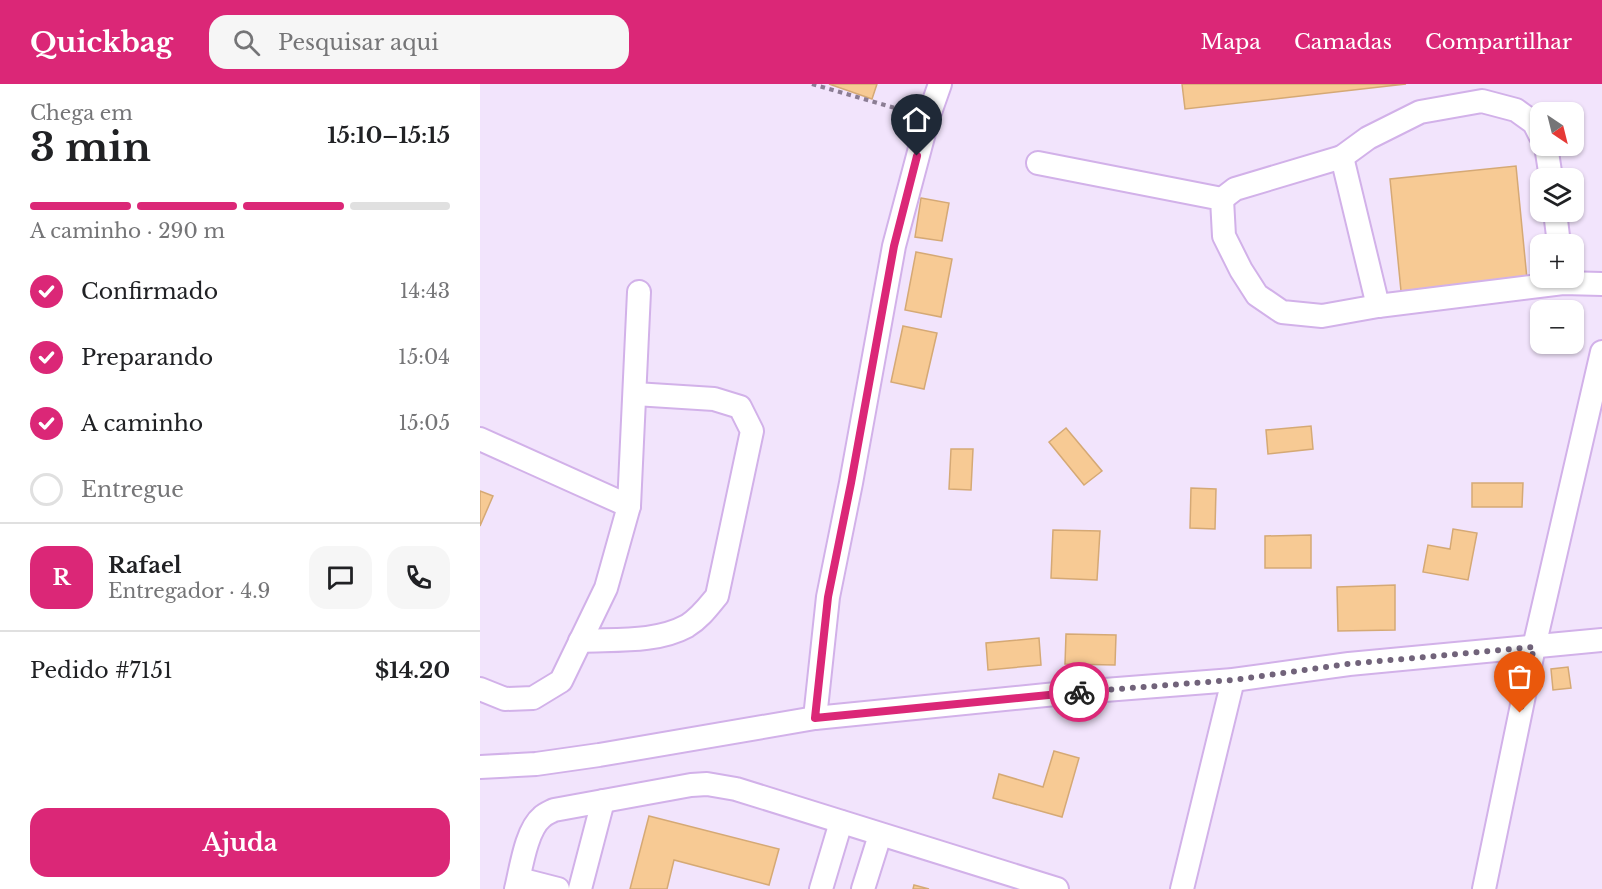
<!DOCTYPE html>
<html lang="pt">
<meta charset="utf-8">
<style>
body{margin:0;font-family:"Libre Baskerville",serif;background:#f6f6f6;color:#202124;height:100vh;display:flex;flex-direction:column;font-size:22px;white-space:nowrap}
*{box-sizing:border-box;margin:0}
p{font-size:20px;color:#757577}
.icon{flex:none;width:33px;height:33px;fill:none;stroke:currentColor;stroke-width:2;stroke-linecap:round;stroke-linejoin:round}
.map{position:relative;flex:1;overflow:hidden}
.drawer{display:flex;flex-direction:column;background:#fff;width:480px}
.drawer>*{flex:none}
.needle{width:39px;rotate:145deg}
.buttons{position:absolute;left:1050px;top:18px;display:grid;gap:12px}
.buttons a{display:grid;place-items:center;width:54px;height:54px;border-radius:12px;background:#fff;box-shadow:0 2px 4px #0004;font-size:30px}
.pin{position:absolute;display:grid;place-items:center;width:51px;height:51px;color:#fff;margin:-62px -26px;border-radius:50% 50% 50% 0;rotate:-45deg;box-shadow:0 0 6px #0007}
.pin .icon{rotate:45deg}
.courier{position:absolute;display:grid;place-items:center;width:60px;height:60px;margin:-30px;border:4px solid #db2777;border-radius:50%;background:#fff;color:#222;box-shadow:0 2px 8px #0007}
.headline em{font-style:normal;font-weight:700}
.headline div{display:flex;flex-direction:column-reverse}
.headline{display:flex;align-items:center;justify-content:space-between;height:102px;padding:0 30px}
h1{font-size:39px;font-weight:700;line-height:45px}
.bar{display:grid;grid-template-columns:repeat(4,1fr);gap:9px 6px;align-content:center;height:72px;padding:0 30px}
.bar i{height:8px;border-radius:4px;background:#e0e0e0}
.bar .selected{background:#db2777}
.bar p{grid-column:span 4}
.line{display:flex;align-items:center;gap:15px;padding:0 30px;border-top:2px solid #e0e0e0}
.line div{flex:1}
.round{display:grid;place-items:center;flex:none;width:63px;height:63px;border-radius:18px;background:#f6f6f6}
ol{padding:0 30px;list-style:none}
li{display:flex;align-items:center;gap:18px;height:66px}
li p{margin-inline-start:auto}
li .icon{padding:6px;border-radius:50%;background:#db2777;color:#fff;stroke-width:4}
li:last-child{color:#757577}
li i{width:33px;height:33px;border:3px solid #e0e0e0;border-radius:50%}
.action{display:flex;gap:12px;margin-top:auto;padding:12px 30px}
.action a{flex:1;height:69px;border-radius:18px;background:#db2777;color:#fff;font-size:24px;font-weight:700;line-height:69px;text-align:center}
header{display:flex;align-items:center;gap:36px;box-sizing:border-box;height:84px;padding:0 30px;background:#db2777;color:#fff}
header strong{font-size:28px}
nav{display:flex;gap:33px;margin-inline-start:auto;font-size:21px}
.search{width:420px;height:54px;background:#f6f6f6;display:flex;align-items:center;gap:15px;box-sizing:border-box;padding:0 21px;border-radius:18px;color:#757577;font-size:22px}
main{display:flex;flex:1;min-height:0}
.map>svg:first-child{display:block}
</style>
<header>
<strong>Quickbag</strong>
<div class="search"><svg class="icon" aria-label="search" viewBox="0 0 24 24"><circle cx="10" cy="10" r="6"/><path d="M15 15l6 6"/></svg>Pesquisar aqui</div>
<nav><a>Mapa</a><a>Camadas</a><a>Compartilhar</a></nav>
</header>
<main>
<section class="drawer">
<div class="headline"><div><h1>3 min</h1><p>Chega em</p></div><em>15:10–15:15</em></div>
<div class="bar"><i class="selected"></i><i class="selected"></i><i class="selected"></i><i></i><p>A caminho · 290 m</p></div>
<ol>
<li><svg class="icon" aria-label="check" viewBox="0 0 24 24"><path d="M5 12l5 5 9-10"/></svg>Confirmado<p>14:43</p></li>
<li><svg class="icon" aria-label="check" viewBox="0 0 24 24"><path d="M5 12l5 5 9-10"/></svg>Preparando<p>15:04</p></li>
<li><svg class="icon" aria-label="check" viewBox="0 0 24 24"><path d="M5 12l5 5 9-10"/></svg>A caminho<p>15:05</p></li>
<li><i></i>Entregue</li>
</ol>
<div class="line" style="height:108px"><b class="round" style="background:#db2777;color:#fff">R</b><div><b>Rafael</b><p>Entregador · 4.9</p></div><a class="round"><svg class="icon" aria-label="chat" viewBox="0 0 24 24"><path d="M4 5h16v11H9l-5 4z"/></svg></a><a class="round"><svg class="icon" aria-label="phone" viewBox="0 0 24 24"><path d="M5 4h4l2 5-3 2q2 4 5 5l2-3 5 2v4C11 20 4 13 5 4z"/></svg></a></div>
<div class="line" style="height:78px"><div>Pedido #7151</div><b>$14.20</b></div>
<div class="action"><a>Ajuda</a></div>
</section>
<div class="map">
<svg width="1122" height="805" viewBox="0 0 1122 805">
<rect width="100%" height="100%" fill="#f2e4fc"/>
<g fill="#f7ca94" stroke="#d5a975" stroke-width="1.5">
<polygon points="349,0 397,0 392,15"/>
<polygon points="702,0 926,0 705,25"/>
<polygon points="1036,82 1047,195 921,207 910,95"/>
<polygon points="441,114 469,119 462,157 435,153"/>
<polygon points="436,168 472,175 461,233 425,226"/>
<polygon points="423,242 457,249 444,305 411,298"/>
<polygon points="831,342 833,365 788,370 786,346"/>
<polygon points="586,344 622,387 604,401 569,358"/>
<polygon points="471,365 493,365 491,406 469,405"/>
<polygon points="992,399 1043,399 1042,423 992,423"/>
<polygon points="711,404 736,405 735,445 710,444"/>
<polygon points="0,407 13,412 0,442"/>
<polygon points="973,445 997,449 988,496 943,488 948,461 970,465"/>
<polygon points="573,446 620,447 617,496 571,494"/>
<polygon points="831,451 831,484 785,484 785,452"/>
<polygon points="915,501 915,546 858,547 857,503"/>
<polygon points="586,550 636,551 635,581 585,580"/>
<polygon points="559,554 561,581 508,586 506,559"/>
<polygon points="1088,583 1091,604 1073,606 1071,585"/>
<polygon points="574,667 599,674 582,733 513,714 519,690 563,703"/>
<polygon points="169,732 299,765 289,801 194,776 187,805 150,805"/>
<polygon points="434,801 449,805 433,805"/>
</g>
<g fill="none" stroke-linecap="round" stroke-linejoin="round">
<defs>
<g id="minor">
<polyline points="1066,62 1071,94"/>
<polyline points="862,73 898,222"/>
<polyline points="558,79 742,115 744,152 761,186 777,211 802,228 842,232 898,222 1083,199 1122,200"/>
<polyline points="742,115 755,105 862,73 888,54 940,28 1002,17 1036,26 1054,39 1060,51"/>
<polyline points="1075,128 1079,160"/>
<polyline points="0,355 149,422"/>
<path d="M 100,557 C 134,555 176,559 207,542 C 220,534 228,523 237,512 L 272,347 L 260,323 L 234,315 L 155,310"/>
<polyline points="0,605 25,615 53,614 81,597 126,504 149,422 159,208"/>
<polyline points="335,634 348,513 371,399 414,162 448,34 460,0"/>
<polyline points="0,683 56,680 119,671 335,634 586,609 753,596 869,580 1122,556"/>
<polyline points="39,795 78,805"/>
<path d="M 36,805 C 41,785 46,746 62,733 C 65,730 70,728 74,726 L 211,701 L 227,700 L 256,705 L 577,805"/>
<polyline points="100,805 123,717"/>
<polyline points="341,805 361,738"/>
<polyline points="383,805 400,751"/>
<polyline points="702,805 753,596"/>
<polyline points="1004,805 1054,563 1122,268"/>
</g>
</defs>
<use href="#minor" stroke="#d2b1e9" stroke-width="26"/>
<polyline stroke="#8b7d94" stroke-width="4" stroke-dasharray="4.5 4.5" stroke-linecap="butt" points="332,0 429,28"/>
<use href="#minor" stroke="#fff" stroke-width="22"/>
</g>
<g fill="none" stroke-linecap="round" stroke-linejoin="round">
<polyline stroke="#71637a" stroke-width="6" stroke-dasharray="0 10.8" points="599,608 753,596 868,580 1054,563 1040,629"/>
<polyline stroke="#db2777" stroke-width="8" points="437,72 414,162 371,399 348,513 335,634 599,608"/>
</g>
</svg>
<div class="buttons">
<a><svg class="needle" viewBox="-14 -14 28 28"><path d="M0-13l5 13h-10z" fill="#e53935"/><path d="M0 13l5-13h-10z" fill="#757577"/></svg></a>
<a><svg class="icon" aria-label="layers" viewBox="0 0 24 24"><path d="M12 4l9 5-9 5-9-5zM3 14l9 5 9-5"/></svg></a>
<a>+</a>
<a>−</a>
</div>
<div class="pin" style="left:1040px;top:629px;background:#ea580c"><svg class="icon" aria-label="bag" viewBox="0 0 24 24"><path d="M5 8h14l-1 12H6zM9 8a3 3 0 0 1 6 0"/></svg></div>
<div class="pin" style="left:437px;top:72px;background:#1f2937"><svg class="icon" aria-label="home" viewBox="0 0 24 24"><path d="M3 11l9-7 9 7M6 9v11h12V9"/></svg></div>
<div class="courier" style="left:599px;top:608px"><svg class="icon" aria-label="bike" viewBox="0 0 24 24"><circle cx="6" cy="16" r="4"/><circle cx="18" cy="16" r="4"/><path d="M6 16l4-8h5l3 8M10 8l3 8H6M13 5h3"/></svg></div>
</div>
</main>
